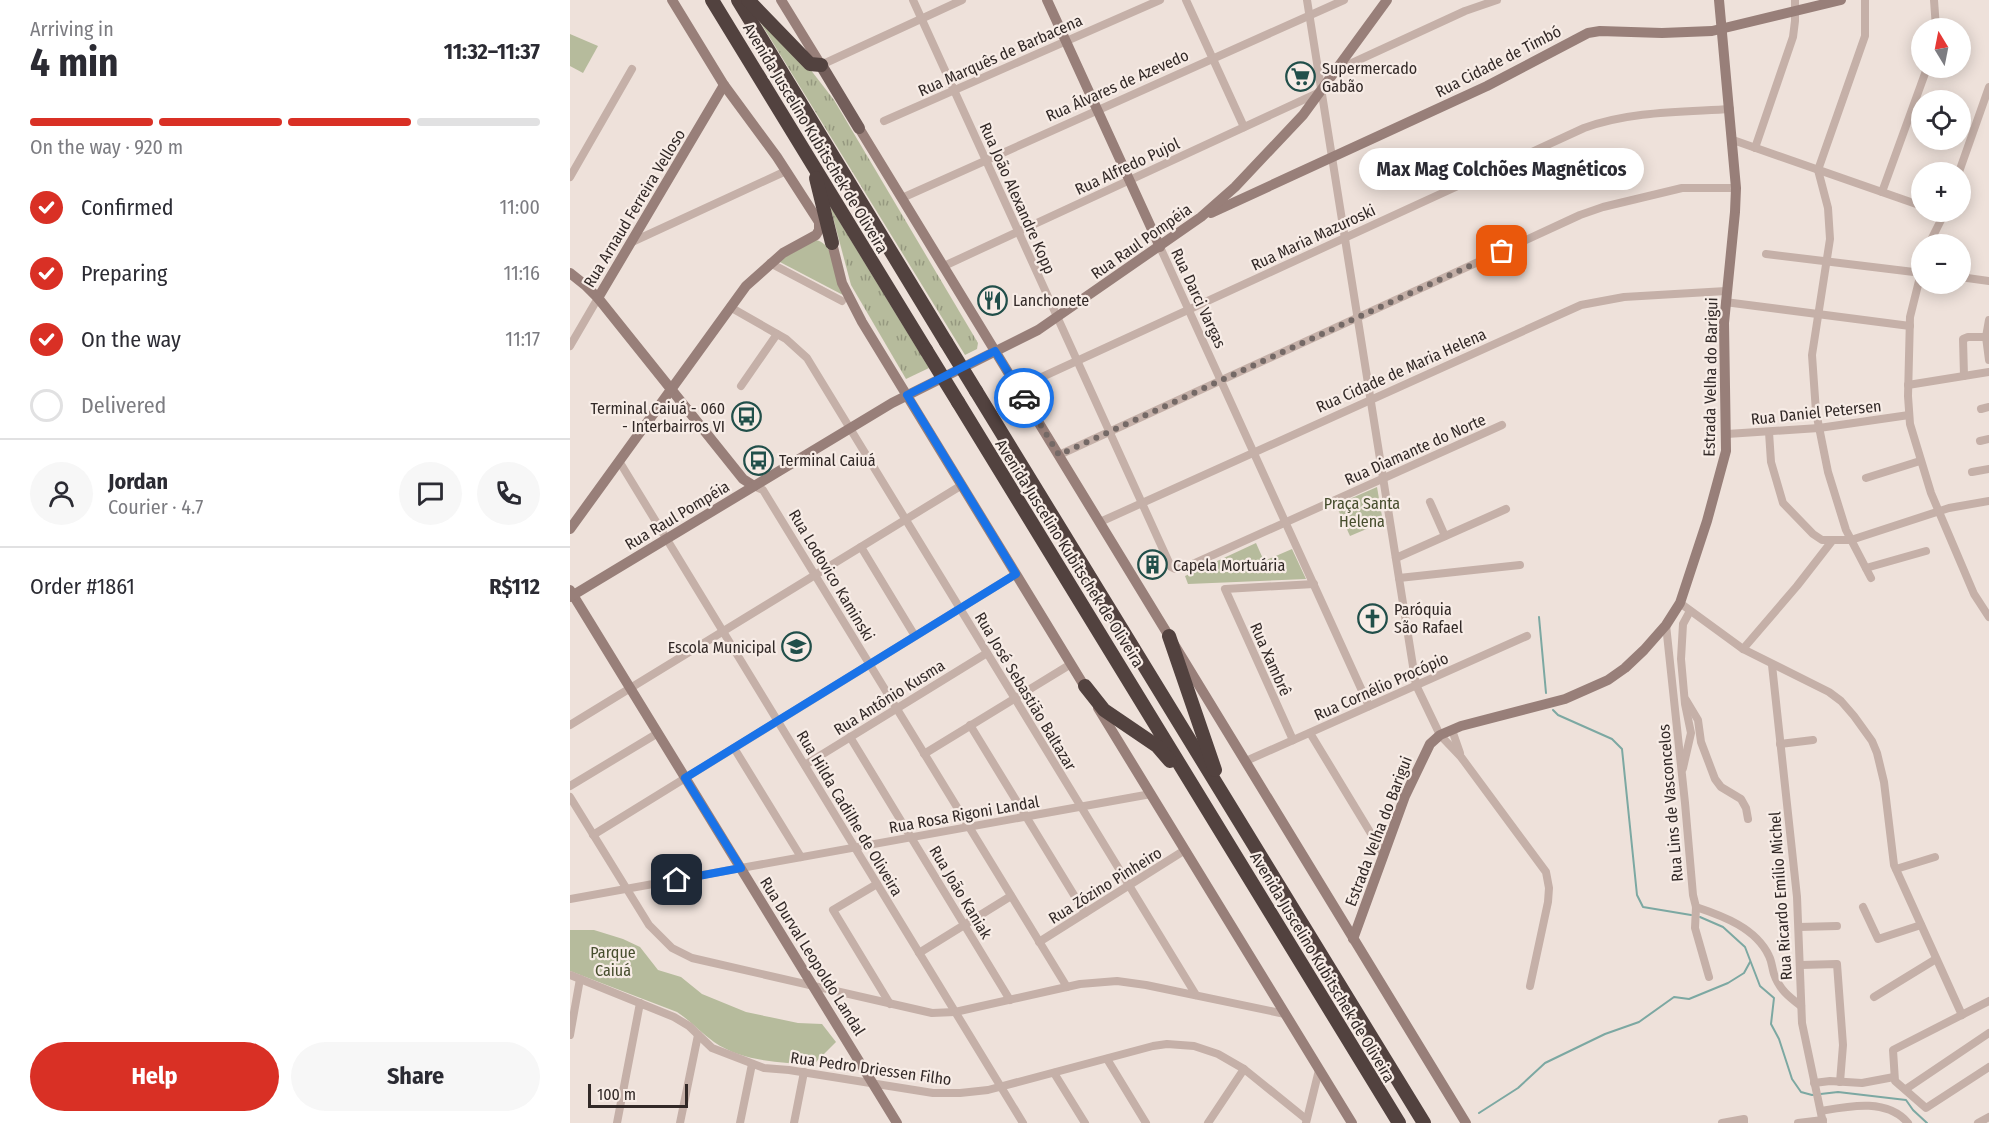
<!DOCTYPE html>
<meta charset="utf-8">
<style>
body{margin:0;font-family:"Fira Sans Condensed",sans-serif;background:#f7f7f7;color:#2b2b33;height:100vh;display:flex;flex-direction:column;font-size:22px;white-space:nowrap}
*{box-sizing:border-box;margin:0}
p{font-size:20px;color:#7c7c81}
.icon{flex:none;width:33px;height:33px;fill:none;stroke:currentColor;stroke-width:2;stroke-linecap:round;stroke-linejoin:round}
.map{position:relative;flex:1;overflow:hidden}
.details{display:flex;flex-direction:column;background:#fff;width:570px}
.details>*{flex:none}
.needle{width:39px;rotate:350deg}
.buttons{position:absolute;left:1341px;top:18px;display:grid;gap:12px}
.buttons a{display:grid;place-items:center;width:60px;height:60px;border-radius:50%;background:#fff;box-shadow:0 3px 15px #0003;font-size:30px}
.scale{position:absolute;left:18px;bottom:15px;width:100px;box-sizing:border-box;padding-left:6px;border:3px solid #322927;border-top:0;font-size:16px;line-height:21px;white-space:nowrap;color:#322927;-webkit-text-stroke:4px #f7ece6;paint-order:stroke}
.pin{position:absolute;display:grid;place-items:center;width:51px;height:51px;color:#fff;margin:-26px;border-radius:12px;box-shadow:0 3px 9px #0006}
.courier{position:absolute;display:grid;place-items:center;width:60px;height:60px;margin:-30px;border:4px solid #1a73e8;border-radius:50%;background:#fff;color:#222;box-shadow:0 2px 8px #0007}
.bubble{position:absolute;height:42px;border-radius:21px;background:#fff;box-shadow:0 3px 15px #0003;font-size:20px;font-weight:700;line-height:42px;text-align:center}
.headline em{font-style:normal;font-weight:700}
.headline div{display:flex;flex-direction:column-reverse}
.headline{display:flex;align-items:center;justify-content:space-between;height:102px;padding:0 30px}
h1{font-size:39px;font-weight:700;line-height:45px}
.bar{display:grid;grid-template-columns:repeat(4,1fr);gap:9px 6px;align-content:center;height:72px;padding:0 30px}
.bar i{height:8px;border-radius:4px;background:#e1e1e2}
.bar .on{background:#d93025}
.bar p{grid-column:span 4}
.line{display:flex;align-items:center;gap:15px;padding:0 30px;border-top:2px solid #e1e1e2}
.line div{flex:1}
.round{display:grid;place-items:center;flex:none;width:63px;height:63px;border-radius:32px;background:#f7f7f7}
ol{padding:0 30px;list-style:none}
li{display:flex;align-items:center;gap:18px;height:66px}
li p{margin-inline-start:auto}
li .icon{padding:6px;border-radius:50%;background:#d93025;color:#fff;stroke-width:4}
li:last-child{color:#7c7c81}
li i{width:33px;height:33px;border:3px solid #e1e1e2;border-radius:50%}
.primary-button{display:flex;gap:12px;margin-top:auto;padding:12px 30px}
.primary-button a{flex:1;height:69px;border-radius:36px;background:#d93025;color:#fff;font-size:24px;font-weight:700;line-height:69px;text-align:center}
.primary-button a+a{background:#f7f7f7;color:#2b2b33}
main{display:flex;flex:1;min-height:0}
.map>svg:first-child{display:block}
</style>
<main>
<section class="details">
<div class="headline"><div><h1>4 min</h1><p>Arriving in</p></div><em>11:32–11:37</em></div>
<div class="bar"><i class="on"></i><i class="on"></i><i class="on"></i><i></i><p>On the way · 920 m</p></div>
<ol>
<li><svg class="icon" aria-label="check" viewBox="0 0 24 24"><path d="M5 12l5 5 9-10"/></svg>Confirmed<p>11:00</p></li>
<li><svg class="icon" aria-label="check" viewBox="0 0 24 24"><path d="M5 12l5 5 9-10"/></svg>Preparing<p>11:16</p></li>
<li><svg class="icon" aria-label="check" viewBox="0 0 24 24"><path d="M5 12l5 5 9-10"/></svg>On the way<p>11:17</p></li>
<li><i></i>Delivered</li>
</ol>
<div class="line" style="height:108px"><a class="round"><svg class="icon" aria-label="person" viewBox="0 0 24 24"><circle cx="12" cy="8" r="4"/><path d="M4 21q1-7 8-7t8 7"/></svg></a><div><b>Jordan</b><p>Courier · 4.7</p></div><a class="round"><svg class="icon" aria-label="chat" viewBox="0 0 24 24"><path d="M4 5h16v11H9l-5 4z"/></svg></a><a class="round"><svg class="icon" aria-label="phone" viewBox="0 0 24 24"><path d="M5 4h4l2 5-3 2q2 4 5 5l2-3 5 2v4C11 20 4 13 5 4z"/></svg></a></div>
<div class="line" style="height:78px"><div>Order #1861</div><b>R$112</b></div>
<div class="primary-button"><a>Help</a><a>Share</a></div>
</section>
<div class="map">
<svg width="1419" height="1123" viewBox="0 0 1419 1123">
<defs>
<pattern id="grass-tufts" width="24" height="20" patternUnits="userSpaceOnUse" patternTransform="scale(1.5)"><rect width="24" height="20" fill="#b6bb9c"/><path d="M3 7l-1-3M5 7V3M7 7l1-3M15 17l-1-3M17 17v-4M19 17l1-3" fill="none" stroke="#95987f"/></pattern>
</defs>
<rect width="100%" height="100%" fill="#eee1da"/>
<g fill="url(#grass-tufts)">
<polygon points="189,20 240,69 264,100 408,343 407,349 395,355"/>
<polygon points="260,206 359,368 336,379 281,285"/>
</g>
<g fill="#b6bb9c">
<polygon points="0,34 28,46 13,73 0,66"/>
<path d="M 245,240 C 264,241 268,280 273,295 L 208,261 Z"/>
<polygon points="807,487 813,522 780,536 766,505"/>
<polygon points="686,543 694,561 722,549 736,579 618,584 615,576"/>
<path d="M 0,930 L 24,930 L 53,939 L 70,947 L 88,970 L 111,977 L 132,994 L 176,1012 L 228,1023 L 252,1024 L 266,1042 L 243,1065 C 209,1062 173,1062 144,1042 C 131,1033 121,1021 107,1012 L 0,971 Z"/>
</g>
<g fill="none" stroke-linecap="round" stroke-linejoin="round">
<g stroke="#7ca8a2" stroke-width="2">
<polyline points="969,617 976,693"/>
<polyline points="983,710 988,715 1042,739 1052,749 1067,895 1073,907 1121,915"/>
<polyline points="1130,917 1153,927 1175,947 1190,986 1204,998 1201,1024 1209,1039 1222,1079 1231,1092 1242,1095 1268,1092 1336,1100 1343,1110 1357,1123"/>
<polyline points="909,1113 948,1088 975,1063 1035,1034 1069,1022 1104,997 1119,999 1158,983 1174,973 1180,962"/>
</g>
<g stroke="#c5b0a8" stroke-width="8">
<polyline points="343,0 601,567 605,569 614,568 932,425"/>
<polyline points="616,0 674,127"/>
<polyline points="737,0 846,685 870,735 891,757 976,872 979,888 978,902 960,986"/>
<polyline points="1295,0 1295,36 1248,170 1258,208 1260,239 1242,355 1246,412 1258,472 1276,530 1301,578"/>
<polyline points="1364,0 1366,28"/>
<polyline points="251,65 392,0"/>
<polyline points="769,69 895,11 927,0"/>
<polyline points="314,121 590,0"/>
<polyline points="1163,140 1352,206"/>
<polyline points="1185,148 1223,37 1225,21 1225,0"/>
<polyline points="1389,172 1419,87"/>
<polyline points="0,177 62,69"/>
<polyline points="1312,192 1357,68"/>
<polyline points="332,198 774,0"/>
<polyline points="62,242 216,171"/>
<polyline points="1359,244 1375,212"/>
<polyline points="590,247 799,706"/>
<polyline points="1196,254 1352,273"/>
<polyline points="200,263 272,301"/>
<polyline points="374,266 748,93"/>
<polyline points="1352,269 1340,317 1338,396 1340,424 1361,493 1404,594 1419,617"/>
<polyline points="1390,277 1419,281"/>
<polyline points="1155,302 1340,326"/>
<polyline points="160,307 216,339 237,358 626,995"/>
<polyline points="1419,320 1416,337 1419,360"/>
<polyline points="0,346 28,298"/>
<polyline points="1394,376 1393,339 1398,337 1416,337"/>
<polyline points="1338,385 1419,372"/>
<polyline points="171,386 207,334"/>
<path d="M 448,388 L 1014,128 C 1060,111 1112,112 1160,109"/>
<polyline points="1411,409 1419,407"/>
<polyline points="1199,432 1201,462 1213,503 1243,534 1252,540 1281,540 1379,508 1419,501"/>
<polyline points="1157,434 1249,428 1339,415"/>
<polyline points="1410,441 1419,439"/>
<polyline points="489,455 1010,215 1033,207 1112,188 1166,188"/>
<polyline points="49,461 453,1123"/>
<polyline points="1402,472 1419,469"/>
<polyline points="1296,478 1350,461"/>
<polyline points="184,486 193,490 497,987"/>
<polyline points="860,502 875,536"/>
<polyline points="530,522 1011,305 1054,297 1156,291"/>
<polyline points="291,547 345,636"/>
<polyline points="826,558 936,509"/>
<polyline points="1296,568 1356,551"/>
<polyline points="829,578 950,565"/>
<polyline points="1110,603 1173,649 1259,692 1271,701 1284,716 1302,741 1307,753 1314,782 1324,865 1392,1015"/>
<polyline points="1096,625 1115,803 1123,895 1126,907 1125,928 1139,977"/>
<polyline points="1173,649 1227,586 1262,541"/>
<polyline points="1202,665 1227,897 1232,1023 1253,1123"/>
<polyline points="1116,700 1128,720 1131,742 1145,779 1151,787 1171,799 1176,808 1178,819"/>
<polyline points="0,725 392,485"/>
<polyline points="400,725 515,913"/>
<polyline points="882,730 890,753"/>
<polyline points="740,733 814,855"/>
<polyline points="280,737 440,1000"/>
<polyline points="723,740 655,589 744,584"/>
<polyline points="1210,744 1243,740"/>
<polyline points="164,748 231,857"/>
<polyline points="354,754 501,664"/>
<polyline points="676,761 957,636"/>
<polyline points="235,765 417,653"/>
<polyline points="1113,768 1121,733 1115,704 1111,659 1113,624 1120,611"/>
<polyline points="0,786 88,733"/>
<polyline points="0,797 79,925 102,948 122,958 362,1013 385,1012 510,984 547,981 576,985 715,1014"/>
<polyline points="23,835 446,574"/>
<polyline points="1326,869 1365,857"/>
<polyline points="307,884 263,910 320,1004"/>
<polyline points="0,899 581,794"/>
<path d="M 1126,907 C 1153,916 1186,928 1199,956 C 1202,962 1202,968 1204,974 C 1209,989 1219,997 1231,1006"/>
<polyline points="1293,907 1308,939 1351,925"/>
<polyline points="1229,927 1267,926"/>
<polyline points="469,942 615,850"/>
<polyline points="349,953 441,896"/>
<polyline points="1231,965 1267,964 1273,1045 1270,1082"/>
<polyline points="0,975 104,1017 119,1026 142,1048 194,1068 219,1070 363,1093 390,1093 418,1090 583,1046 597,1044 624,1046 648,1054 674,1069 736,1119"/>
<polyline points="1304,997 1366,959"/>
<polyline points="1419,1001 1323,1050 1325,1081 1356,1108 1419,1067"/>
<polyline points="0,1035 10,979"/>
<polyline points="537,1059 576,1123"/>
<polyline points="484,1073 515,1123"/>
<polyline points="1244,1083 1260,1081 1292,1083 1324,1077"/>
<polyline points="1336,1089 1419,1033"/>
<path d="M 1251,1111 C 1279,1106 1317,1098 1338,1123"/>
<polyline points="47,1123 70,1003"/>
<polyline points="110,1123 128,1035"/>
<polyline points="170,1123 182,1064"/>
<polyline points="224,1123 234,1072"/>
<polyline points="638,1123 674,1069"/>
<polyline points="736,1123 749,1070"/>
<polyline points="1152,1123 1174,1119 1174,1123"/>
<polyline points="1228,1123 1253,1120"/>
<polyline points="1408,1123 1419,1117"/>
</g>
<g stroke="#987f79" stroke-width="10">
<polyline points="211,0 251,65"/>
<polyline points="477,0 590,247"/>
<polyline points="289,128 896,1123"/>
<polyline points="641,213 917,86 1018,33 1030,31 1092,33 1142,31 1271,0"/>
<polyline points="262,243 272,283 292,322 518,692"/>
<polyline points="0,273 15,285 28,298 173,479 184,486"/>
<polyline points="28,298 154,85"/>
<polyline points="0,529 176,286 213,253 246,235 249,230 249,222 207,157 154,85 102,0"/>
<polyline points="0,590 327,1123"/>
<polyline points="0,597 322,403 468,330 631,217 665,187 733,115 817,0"/>
<polyline points="528,708 782,1123"/>
<polyline points="783,939 835,796 860,744 870,735 891,726 995,699 1038,680 1055,668 1074,650 1096,625 1110,603 1137,521 1156,451 1154,323 1165,212 1166,188 1149,0"/>
</g>
<polyline stroke="#735e5a" stroke-width="12" points="251,65 289,128"/>
<g stroke="#52423f" stroke-width="14">
<polyline points="142,0 356,350"/>
<polyline points="168,0 376,342"/>
<polyline points="178,0 240,64 251,65"/>
<polyline points="246,178 262,243"/>
<polyline points="406,391 854,1123"/>
<polyline points="388,402 829,1123"/>
<polyline points="599,636 645,770"/>
<polyline points="515,686 534,710 587,746 600,761"/>
</g>
<g stroke="#52423f" stroke-width="14">
<polyline points="376,342 406,391"/>
<polyline points="356,350 388,402"/>
</g>
</g>
<g fill="none" stroke-linecap="round" stroke-linejoin="round">
<polyline stroke="#746966" stroke-width="6" stroke-dasharray="0 10.8" points="454,398 489,455 932,251"/>
<polyline stroke="#1a73e8" stroke-width="8" points="107,880 171,868 115,778 446,574 337,395 425,351 454,398"/>
</g>
<defs>
<symbol id="supermarket-ring" viewBox="-11 -11 22 22"><circle r="9.5" fill="#f7ece6" stroke="#214f4a" stroke-width="1.5"/><path d="M-6-5.5h2.5l.6 2H6L4.5 2H-2.5L-4.4-4H-6ZM-1.5 3.2a1.3 1.3 0 1 0 .1 0ZM3 3.2a1.3 1.3 0 1 0 .1 0Z" fill="#214f4a"/></symbol>
<symbol id="restaurant-ring" viewBox="-11 -11 22 22"><circle r="9.5" fill="#f7ece6" stroke="#214f4a" stroke-width="1.5"/><path d="M-5-6h1v4h1v-4h1v4h1v-4h1v5L-1.5 .5V6h-2V.5L-5-1ZM5-6V6H3V1.5H1.5Q1.5-4 5-6Z" fill="#214f4a"/></symbol>
<symbol id="bus-ring" viewBox="-11 -11 22 22"><circle r="9.5" fill="#f7ece6" stroke="#214f4a" stroke-width="1.5"/><path d="M-5-6H5V4H4V6H2V4H-2V6H-4V4H-5ZM-3.5-4V0h7V-4ZM-3.5 1.2v1.5H-2V1.2ZM2 1.2v1.5H3.5V1.2Z" fill="#214f4a"/></symbol>
<symbol id="building-ring" viewBox="-11 -11 22 22"><circle r="9.5" fill="#f7ece6" stroke="#214f4a" stroke-width="1.5"/><path d="M-4-6H4V6H1V3H-1V6H-4ZM-2.5-4.3h1.7v1.8h-1.7ZM.8-4.3h1.7v1.8H.8ZM-2.5-1h1.7V.8h-1.7ZM.8-1h1.7V.8H.8Z" fill="#214f4a"/></symbol>
<symbol id="church-ring" viewBox="-11 -11 22 22"><circle r="9.5" fill="#f7ece6" stroke="#214f4a" stroke-width="1.5"/><path d="M-1.2-6h2.4v3.5h3.3v2.4h-3.3V6h-2.4V-.1h-3.3v-2.4h3.3Z" fill="#214f4a"/></symbol>
<symbol id="school-ring" viewBox="-11 -11 22 22"><circle r="9.5" fill="#f7ece6" stroke="#214f4a" stroke-width="1.5"/><path d="M0-5L7-2L0 1L-7-2ZM-4 1L0 2.5L4 1V4Q0 6-4 4Z" fill="#214f4a"/></symbol>
</defs>
<g fill-rule="evenodd">
<use href="#supermarket-ring" x="714" y="60" width="33" height="33"/>
<use href="#restaurant-ring" x="406" y="284" width="33" height="33"/>
<use href="#bus-ring" x="160" y="400" width="33" height="33"/>
<use href="#bus-ring" x="172" y="444" width="33" height="33"/>
<use href="#building-ring" x="566" y="548" width="33" height="33"/>
<use href="#church-ring" x="786" y="602" width="33" height="33"/>
<use href="#school-ring" x="210" y="630" width="33" height="33"/>
</g>
<g text-anchor="middle" stroke-width="4.5" stroke-linejoin="round" paint-order="stroke">
<g font-size="16" fill="#322927" stroke="#f7ece6">
<text transform="translate(430 55) rotate(-24)" y="6">Rua Marquês de Barbacena</text>
<text transform="translate(928 61) rotate(-27)" y="6">Rua Cidade de Timbó</text>
<text transform="translate(547 85) rotate(-24)" y="6">Rua Álvares de Azevedo</text>
<text transform="translate(246 138) rotate(59)" y="6">Avenida Juscelino Kubitschek de Oliveira</text>
<text transform="translate(557 166) rotate(-25)" y="6">Rua Alfredo Pujol</text>
<text transform="translate(448 198) rotate(66)" y="6">Rua João Alexandre Kopp</text>
<text transform="translate(64 208) rotate(-59)" y="6">Rua Arnaud Ferreira Velloso</text>
<text transform="translate(743 237) rotate(-25)" y="6">Rua Maria Mazuroski</text>
<text transform="translate(571 241) rotate(-35)" y="6">Rua Raul Pompéia</text>
<text transform="translate(629 298) rotate(65)" y="6">Rua Darci Vargas</text>
<text transform="translate(831 370) rotate(-24)" y="6">Rua Cidade de Maria Helena</text>
<text transform="translate(1140 377) rotate(-89)" y="6">Estrada Velha do Barigui</text>
<text transform="translate(1246 412) rotate(-6)" y="6">Rua Daniel Petersen</text>
<text transform="translate(845 449) rotate(-24)" y="6">Rua Diamante do Norte</text>
<text transform="translate(107 515) rotate(-31)" y="6">Rua Raul Pompéia</text>
<text transform="translate(500 553) rotate(58)" y="6">Avenida Juscelino Kubitschek de Oliveira</text>
<text transform="translate(262 575) rotate(59)" y="6">Rua Lodovico Kaminski</text>
<text transform="translate(701 659) rotate(66)" y="6">Rua Xambrê</text>
<text transform="translate(811 686) rotate(-24)" y="6">Rua Cornélio Procópio</text>
<text transform="translate(456 691) rotate(59)" y="6">Rua José Sebastião Baltazar</text>
<text transform="translate(319 697) rotate(-32)" y="6">Rua Antônio Kusma</text>
<text transform="translate(1100 803) rotate(-95)" y="6">Rua Lins de Vasconcelos</text>
<text transform="translate(280 813) rotate(59)" y="6">Rua Hilda Cadilhe de Oliveira</text>
<text transform="translate(394 814) rotate(-10)" y="6">Rua Rosa Rigoni Landal</text>
<text transform="translate(808 831) rotate(-69)" y="6">Estrada Velha do Barigui</text>
<text transform="translate(535 885) rotate(-32)" y="6">Rua Zózino Pinheiro</text>
<text transform="translate(391 892) rotate(59)" y="6">Rua João Kaniak</text>
<text transform="translate(1210 896) rotate(-94)" y="6">Rua Ricardo Emílio Michel</text>
<text transform="translate(243 956) rotate(58)" y="6">Rua Durval Leopoldo Landal</text>
<text transform="translate(753 967) rotate(59)" y="6">Avenida Juscelino Kubitschek de Oliveira</text>
<text transform="translate(301 1068) rotate(8)" y="6">Rua Pedro Driessen Filho</text>
</g>
<g font-size="16" fill="#322927" stroke="#f7ece6" text-anchor="start">
<text x="752" y="74">Supermercado<tspan x="752" dy="18">Gabão</tspan></text>
<text x="443" y="306">Lanchonete</text>
<text x="155" y="414" text-anchor="end">Terminal Caiuá - 060<tspan x="155" dy="18">- Interbairros VI</tspan></text>
<text x="209" y="466">Terminal Caiuá</text>
<text x="603" y="571">Capela Mortuária</text>
<text x="824" y="615">Paróquia<tspan x="824" dy="18">São Rafael</tspan></text>
<text x="206" y="653" text-anchor="end">Escola Municipal</text>
</g>
<g font-size="16" fill="#474e2e" stroke="#f7ece6">
<text x="792" y="509">Praça Santa<tspan x="792" dy="18">Helena</tspan></text>
<text x="43" y="958">Parque<tspan x="43" dy="18">Caiuá</tspan></text>
</g>
</g>
</svg>
<div class="buttons">
<a><svg class="needle" viewBox="-14 -14 28 28"><path d="M0-13l5 13h-10z" fill="#e53935"/><path d="M0 13l5-13h-10z" fill="#7c7c81"/></svg></a>
<a><svg class="icon" aria-label="locate" viewBox="0 0 24 24"><circle cx="12" cy="12" r="6"/><path d="M12 2v4M12 18v4M2 12h4M18 12h4"/></svg></a>
<a>+</a>
<a>−</a>
</div>
<div class="scale">100 m</div>
<div class="pin" style="left:932px;top:251px;background:#ea580c"><svg class="icon" aria-label="bag" viewBox="0 0 24 24"><path d="M5 8h14l-1 12H6zM9 8a3 3 0 0 1 6 0"/></svg></div>
<div class="pin" style="left:107px;top:880px;background:#1f2937"><svg class="icon" aria-label="home" viewBox="0 0 24 24"><path d="M3 11l9-7 9 7M6 9v11h12V9"/></svg></div>
<div class="courier" style="left:454px;top:398px"><svg class="icon" aria-label="car" viewBox="0 0 24 24"><path d="M5 17H2v-5l4-1 3-4h7l3 4 3 1v5h-3M9 17h6M6 11h13"/><circle cx="7" cy="17" r="2"/><circle cx="17" cy="17" r="2"/></svg></div>
<div class="bubble" style="left:789px;top:148px;width:285px">Max Mag Colchões Magnéticos</div>
</div>
</main>
